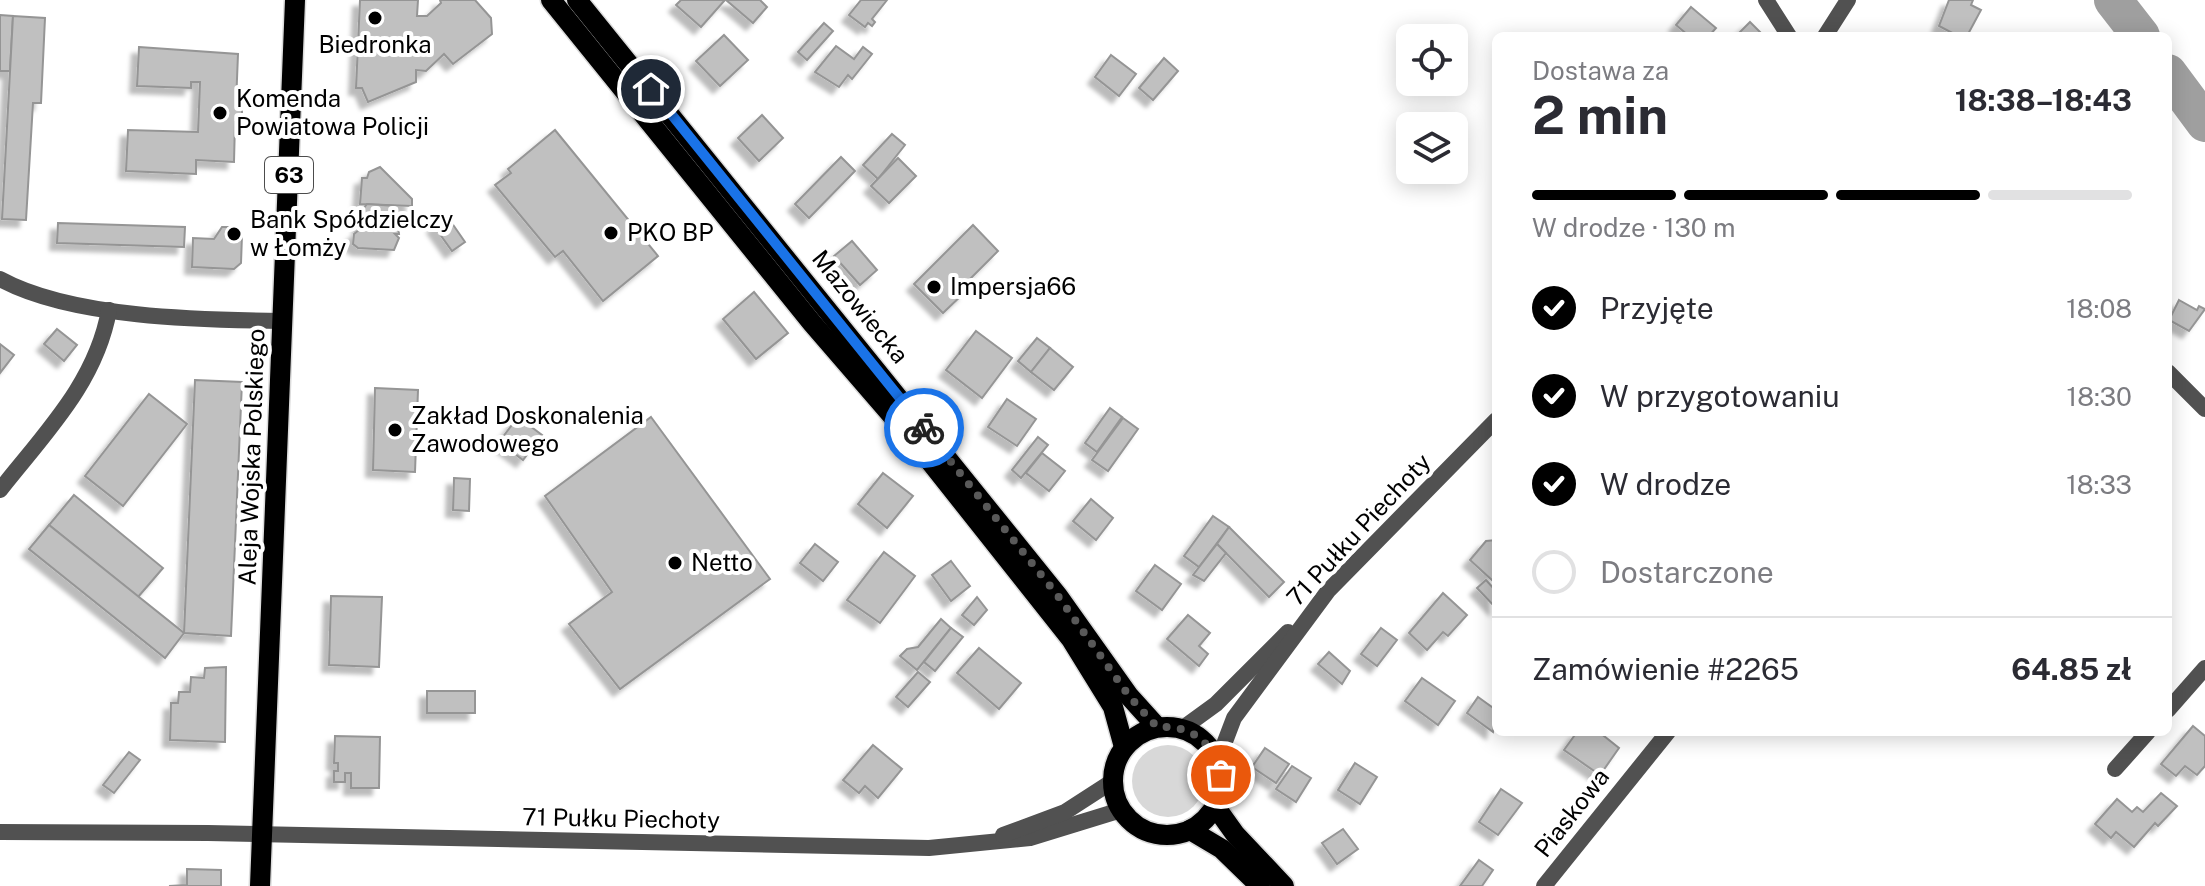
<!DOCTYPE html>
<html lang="pl">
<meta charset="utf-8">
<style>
body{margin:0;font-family:"Public Sans",sans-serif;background:#f2f2f3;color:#2b2b33;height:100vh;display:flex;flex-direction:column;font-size:30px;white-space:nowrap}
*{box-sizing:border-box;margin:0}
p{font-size:26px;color:#7c7c81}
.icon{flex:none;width:44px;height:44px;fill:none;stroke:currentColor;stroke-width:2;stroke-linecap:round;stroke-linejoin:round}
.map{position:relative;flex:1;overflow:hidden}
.details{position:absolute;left:1492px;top:32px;width:680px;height:704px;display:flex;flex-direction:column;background:#fff;border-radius:12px;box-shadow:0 4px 20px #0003}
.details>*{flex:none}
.fabs{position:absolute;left:1396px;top:24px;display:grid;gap:16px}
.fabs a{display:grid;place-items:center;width:72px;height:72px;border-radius:12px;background:#fff;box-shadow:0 4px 20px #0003;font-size:40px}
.pin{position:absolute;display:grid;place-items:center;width:68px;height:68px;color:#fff;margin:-34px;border:4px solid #fff;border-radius:50%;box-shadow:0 2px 8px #0007}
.courier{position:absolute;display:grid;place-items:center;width:80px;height:80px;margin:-40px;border:6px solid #1a73e8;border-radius:50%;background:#fff;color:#222;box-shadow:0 2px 10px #0007}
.head em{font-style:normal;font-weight:700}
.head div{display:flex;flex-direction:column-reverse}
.head{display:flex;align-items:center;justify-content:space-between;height:136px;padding:0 40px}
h1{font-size:52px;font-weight:700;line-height:60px}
.bar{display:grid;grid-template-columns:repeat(4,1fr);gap:12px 8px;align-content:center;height:96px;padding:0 40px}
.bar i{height:10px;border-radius:6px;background:#e1e1e2}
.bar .current{background:#000}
.bar p{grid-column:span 4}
.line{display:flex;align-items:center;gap:20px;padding:0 40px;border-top:2px solid #e1e1e2}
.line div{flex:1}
ol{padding:0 40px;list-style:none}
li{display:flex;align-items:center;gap:24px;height:88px}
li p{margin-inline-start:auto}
li .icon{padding:8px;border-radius:50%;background:#000;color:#fff;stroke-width:4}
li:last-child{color:#7c7c81}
li i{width:44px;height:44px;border:4px solid #e1e1e2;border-radius:50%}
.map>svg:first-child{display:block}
</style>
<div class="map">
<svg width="2205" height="886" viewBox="0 0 2205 886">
<defs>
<filter id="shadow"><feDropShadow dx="-7" dy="7" stdDeviation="2" flood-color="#0004"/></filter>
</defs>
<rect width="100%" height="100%" fill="#fff"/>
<circle fill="#d8d8d8" cx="1168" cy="781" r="36"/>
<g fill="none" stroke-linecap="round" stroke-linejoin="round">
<g stroke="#9f9f9f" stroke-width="38">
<polyline points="2113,0 2141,36"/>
<polyline points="2168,73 2205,123"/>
</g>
</g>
<g fill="#c0c0c0" stroke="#959595" stroke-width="2" filter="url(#shadow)">
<polygon points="360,0 418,0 417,16 427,16 441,3 440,0 475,0 491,18 492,34 453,64 444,54 426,71 416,70 416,82 368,102 362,88 356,88"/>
<polygon points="681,0 725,0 701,27 676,5"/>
<polygon points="726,0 760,0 767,7 753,23"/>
<polygon points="861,0 887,0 872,19 875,22 872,26 868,23 865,27 849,15"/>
<polygon points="1949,0 1973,0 1971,5 1981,10 1967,36 1958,36 1939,26"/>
<polygon points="1691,7 1716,28 1709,36 1689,36 1676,25"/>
<polygon points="0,15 13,16 10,71 0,71"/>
<polygon points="13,16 45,18 41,103 33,103 26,220 2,219"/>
<polygon points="1750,22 1764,36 1736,36"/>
<polygon points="824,23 833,31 807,60 798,52"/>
<polygon points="724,35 748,60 720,86 696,61"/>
<polygon points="836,46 854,59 863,47 872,54 852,79 848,75 839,87 815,72"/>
<polygon points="139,47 238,54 236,104 242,104 242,122 235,122 234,162 196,160 196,174 126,171 128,130 198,132 200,82 191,82 191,88 137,86"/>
<polygon points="1111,55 1136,74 1119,96 1095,77"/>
<polygon points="1164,58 1178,71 1153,100 1139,88"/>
<polygon points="762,115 783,138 759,161 738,138"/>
<polygon points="555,130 658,256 603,301 563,251 555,257 495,185 511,173 508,169"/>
<polygon points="892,134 905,145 878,179 863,165"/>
<polygon points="841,157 855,171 809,218 795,204"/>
<polygon points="898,158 916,176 889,203 871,186"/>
<polygon points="380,167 412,199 412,206 360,204 362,178 367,178 369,172"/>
<polygon points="367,204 396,206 399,234 395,234 399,238 394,250 358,248 353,244 354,234 360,229 360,213"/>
<polygon points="447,216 465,242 452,251 434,226"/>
<polygon points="58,223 185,227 184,247 57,243"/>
<polygon points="973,225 998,251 961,288 965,292 943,313 914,284"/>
<polygon points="222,227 236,227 242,235 241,263 234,269 192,267 193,238 214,239"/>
<polygon points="852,241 877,270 860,285 834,256"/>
<polygon points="754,292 788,333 756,359 723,319"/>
<polygon points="2179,300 2197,310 2199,306 2205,309 2189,331 2169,320"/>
<polygon points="57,329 77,345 64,361 44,344"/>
<polygon points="976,331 1012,358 982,398 946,370"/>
<polygon points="1037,338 1050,348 1031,372 1018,361"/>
<polygon points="0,344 14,355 0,373"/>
<polygon points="1050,348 1073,367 1054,390 1031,372"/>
<polygon points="195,380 242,382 231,636 184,633"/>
<polygon points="375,388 418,390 415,472 373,470"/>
<polygon points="149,394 187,424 123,506 85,476"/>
<polygon points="1007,399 1036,419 1017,446 988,427"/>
<polygon points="1110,408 1122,417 1097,452 1085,443"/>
<polygon points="518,417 542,435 523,460 499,442"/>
<polygon points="651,417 770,579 620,689 569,624 612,592 545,496"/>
<polygon points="1123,418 1138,429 1108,471 1092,460"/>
<polygon points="1038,437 1048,445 1021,478 1012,470"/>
<polygon points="1042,453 1065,471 1049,491 1026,473"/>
<polygon points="883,473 913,496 887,528 858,504"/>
<polygon points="454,478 470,479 469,511 453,510"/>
<polygon points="74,495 163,568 138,597 49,525"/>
<polygon points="1091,499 1113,518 1096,540 1073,521"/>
<polygon points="1213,516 1229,527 1199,567 1184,556"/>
<polygon points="49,525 184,633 165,658 29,549"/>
<polygon points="1229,527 1284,582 1269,597 1217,544"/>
<polygon points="1496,540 1496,578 1493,581 1470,560 1486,541"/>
<polygon points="815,544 838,562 823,581 800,563"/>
<polygon points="1217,544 1226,553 1204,581 1193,575"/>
<polygon points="884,552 915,576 880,623 847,600"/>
<polygon points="951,561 970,586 951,601 932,575"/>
<polygon points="1155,565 1181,584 1162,610 1136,591"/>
<polygon points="1486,580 1496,591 1496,608 1477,588"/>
<polygon points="1443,593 1467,615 1448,636 1443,632 1427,650 1409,633"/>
<polygon points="331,596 382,597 379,667 329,665"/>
<polygon points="977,597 987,610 974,625 962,615"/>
<polygon points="1188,615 1210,633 1199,646 1208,654 1199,666 1167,639"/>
<polygon points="941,619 951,628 917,670 900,656 907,649 918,647"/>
<polygon points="951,628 963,637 935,671 924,662"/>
<polygon points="1381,628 1397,640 1377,666 1361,654"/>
<polygon points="979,648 1021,683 999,709 957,673"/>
<polygon points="1329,652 1350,671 1342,684 1318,664"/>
<polygon points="226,667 225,742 170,740 171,703 178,703 179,692 190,692 191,677 204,678 205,668"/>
<polygon points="918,672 930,682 908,707 896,697"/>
<polygon points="1422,678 1455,701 1438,725 1405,701"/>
<rect x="427" y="691" width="48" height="22"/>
<polygon points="1478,697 1496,710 1493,732 1467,713"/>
<polygon points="2193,726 2205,736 2205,766 2197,775 2185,766 2176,776 2161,764"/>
<polygon points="1577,732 1599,732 1619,748 1600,775 1564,750"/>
<polygon points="335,736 380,737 379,788 351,788 351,773 345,773 345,782 334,782 334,771 338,771 338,763 334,763"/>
<polygon points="873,745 902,769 878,798 865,786 859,793 843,780"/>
<polygon points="1265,748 1289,764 1276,783 1252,767"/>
<polygon points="129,752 140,760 114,793 103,785"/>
<polygon points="1355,763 1377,777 1360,804 1338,790"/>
<polygon points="1292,766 1311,778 1296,802 1276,789"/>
<polygon points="1501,789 1522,803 1498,835 1479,822"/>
<polygon points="2161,793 2177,806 2158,826 2155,823 2134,847 2116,832 2111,838 2095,824 2117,799 2132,812 2137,807 2143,812"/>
<polygon points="1343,829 1358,849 1337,864 1322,843"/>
<polygon points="1479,860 1493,870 1482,886 1460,886"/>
<polygon points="187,869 221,870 221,886 169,886 187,885"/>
</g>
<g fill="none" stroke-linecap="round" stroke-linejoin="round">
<defs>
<g id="primary">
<polyline points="551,0 812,323 914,441 1071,639 1113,707 1124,747"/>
<polyline points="577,0 1058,596 1129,696 1157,727"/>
<circle cx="1167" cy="781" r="54"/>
<polyline points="1215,806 1235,834 1284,886"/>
<polyline points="1190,830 1222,849 1260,886"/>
<polyline points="260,886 295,0"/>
</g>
</defs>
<use href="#primary" stroke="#dbdbdb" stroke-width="23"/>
<g stroke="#515151" stroke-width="16">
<polyline points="1766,0 1789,36"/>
<path d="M 0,279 C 71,318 201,320 282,321"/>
<polyline points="2168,372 2205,409"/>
<path d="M 0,490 C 44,434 96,383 109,310"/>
<polyline points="2168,710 2205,668"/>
<polyline points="2115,769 2148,732"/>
<polyline points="1544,886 1668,732"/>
</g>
<g stroke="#515151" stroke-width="16">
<polyline points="1825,36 1848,0"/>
<polyline points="1183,728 1216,704 1288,632"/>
<polyline points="1218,760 1234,718 1328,591 1496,420"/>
<polyline points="0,832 208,833 929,848 1030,838 1121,810"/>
<polyline points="1003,835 1065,812 1113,781"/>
</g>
<use href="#primary" stroke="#000" stroke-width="20"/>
</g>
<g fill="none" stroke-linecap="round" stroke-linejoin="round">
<path stroke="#595959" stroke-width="8" stroke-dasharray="0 14.4" d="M 924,428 L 1058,596 L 1129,696 L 1157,727 C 1192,725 1213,742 1221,775"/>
<polyline stroke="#1a73e8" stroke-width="10" points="651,89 924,428"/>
</g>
<g fill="#000" stroke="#fff" stroke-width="3">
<circle cx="375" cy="18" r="8"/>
<circle cx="220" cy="113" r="8"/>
<circle cx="611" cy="233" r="8"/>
<circle cx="234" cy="234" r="8"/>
<circle cx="934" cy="287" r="8"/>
<circle cx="395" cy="430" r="8"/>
<circle cx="675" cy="563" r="8"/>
</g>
<g text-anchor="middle" stroke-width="8" stroke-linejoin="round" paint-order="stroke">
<rect fill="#fff" stroke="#4c4c4c" stroke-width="2" x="265" y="157" width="48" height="36" rx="6"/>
<g font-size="22" font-weight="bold" fill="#000">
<text x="289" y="183">63</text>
</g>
<g font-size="24" fill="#000" stroke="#fff" text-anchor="start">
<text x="375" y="53" text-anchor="middle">Biedronka</text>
<text x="236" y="107">Komenda<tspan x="236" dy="28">Powiatowa Policji</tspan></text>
<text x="250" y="228">Bank Spółdzielczy<tspan x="250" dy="28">w Łomży</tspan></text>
<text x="627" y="241">PKO BP</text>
<text x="950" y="295">Impersja66</text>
<text x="411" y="424">Zakład Doskonalenia<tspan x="411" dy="28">Zawodowego</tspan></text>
<text x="691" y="571">Netto</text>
</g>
<g font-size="24" fill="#000" stroke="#fff">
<text transform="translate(860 307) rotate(51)" y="8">Mazowiecka</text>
<text transform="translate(252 457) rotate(-88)" y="8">Aleja Wojska Polskiego</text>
<text transform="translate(1359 530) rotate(-47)" y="8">71 Pułku Piechoty</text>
<text transform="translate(1572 813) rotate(-52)" y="8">Piaskowa</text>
<text transform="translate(621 819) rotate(1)" y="8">71 Pułku Piechoty</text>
</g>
</g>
</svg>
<div class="fabs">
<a><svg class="icon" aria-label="locate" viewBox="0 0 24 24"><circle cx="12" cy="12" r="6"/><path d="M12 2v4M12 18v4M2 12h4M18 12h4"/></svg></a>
<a><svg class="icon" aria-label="layers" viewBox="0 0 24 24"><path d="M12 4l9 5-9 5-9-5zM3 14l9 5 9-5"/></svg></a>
</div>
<div class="pin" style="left:1221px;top:775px;background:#ea580c"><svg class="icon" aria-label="bag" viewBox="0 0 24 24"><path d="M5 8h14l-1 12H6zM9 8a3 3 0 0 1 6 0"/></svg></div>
<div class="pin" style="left:651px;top:89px;background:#1f2937"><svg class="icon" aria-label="home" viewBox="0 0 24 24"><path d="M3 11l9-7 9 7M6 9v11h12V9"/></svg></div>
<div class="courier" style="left:924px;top:428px"><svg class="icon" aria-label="bike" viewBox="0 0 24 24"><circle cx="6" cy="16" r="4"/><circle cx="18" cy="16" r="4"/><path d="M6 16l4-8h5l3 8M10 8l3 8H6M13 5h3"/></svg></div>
<section class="details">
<div class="head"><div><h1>2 min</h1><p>Dostawa za</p></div><em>18:38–18:43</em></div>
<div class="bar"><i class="current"></i><i class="current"></i><i class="current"></i><i></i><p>W drodze · 130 m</p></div>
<ol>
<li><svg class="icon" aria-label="check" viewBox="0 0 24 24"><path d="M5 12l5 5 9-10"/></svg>Przyjęte<p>18:08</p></li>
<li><svg class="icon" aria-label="check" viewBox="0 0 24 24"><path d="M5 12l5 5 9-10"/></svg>W przygotowaniu<p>18:30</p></li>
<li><svg class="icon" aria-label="check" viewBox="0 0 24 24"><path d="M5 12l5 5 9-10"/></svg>W drodze<p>18:33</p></li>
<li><i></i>Dostarczone</li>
</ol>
<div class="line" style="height:104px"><div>Zamówienie #2265</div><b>64.85 zł</b></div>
</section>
</div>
